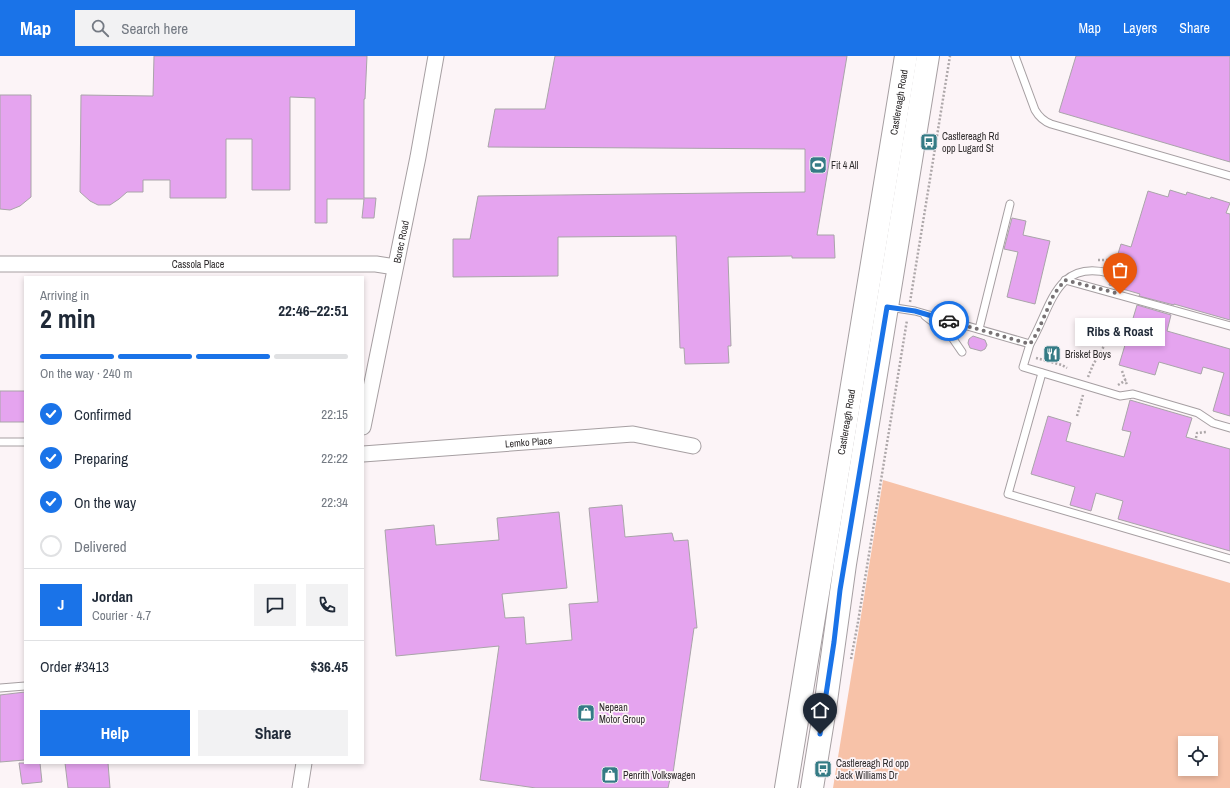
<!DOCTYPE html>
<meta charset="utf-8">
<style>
body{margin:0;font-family:"Archivo Narrow",sans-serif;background:#f2f2f3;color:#1f2937;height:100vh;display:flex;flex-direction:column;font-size:15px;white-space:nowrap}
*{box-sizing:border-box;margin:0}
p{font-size:13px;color:#747a83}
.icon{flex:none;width:22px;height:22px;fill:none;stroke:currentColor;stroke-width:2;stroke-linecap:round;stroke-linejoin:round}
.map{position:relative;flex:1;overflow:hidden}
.details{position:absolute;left:24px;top:220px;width:340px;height:488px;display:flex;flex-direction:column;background:#fff;border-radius:0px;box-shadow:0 2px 6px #0003}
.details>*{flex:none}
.buttons{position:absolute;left:1178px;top:680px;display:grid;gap:8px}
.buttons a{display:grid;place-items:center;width:40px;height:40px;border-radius:0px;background:#fff;box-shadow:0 2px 6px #0003;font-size:20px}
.pin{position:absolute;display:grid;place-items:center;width:34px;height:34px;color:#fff;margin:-41px -17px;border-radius:50% 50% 50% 0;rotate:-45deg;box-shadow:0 0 4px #0007}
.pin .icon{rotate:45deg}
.courier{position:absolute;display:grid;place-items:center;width:40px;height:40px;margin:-20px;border:3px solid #1a73e8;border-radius:50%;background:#fff;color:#222;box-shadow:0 1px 5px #0007}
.bubble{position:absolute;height:28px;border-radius:0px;background:#fff;box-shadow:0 2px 6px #0003;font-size:13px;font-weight:700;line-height:28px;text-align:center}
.summary em{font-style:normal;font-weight:700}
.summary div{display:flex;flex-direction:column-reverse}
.summary{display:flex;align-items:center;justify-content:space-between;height:68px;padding:0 16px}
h1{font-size:26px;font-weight:700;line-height:30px}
.bar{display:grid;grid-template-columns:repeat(4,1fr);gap:6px 4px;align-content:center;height:48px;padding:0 16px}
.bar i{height:5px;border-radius:3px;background:#e0e1e3}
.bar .on{background:#1a73e8}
.bar p{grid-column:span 4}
.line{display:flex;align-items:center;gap:10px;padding:0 16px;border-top:1px solid #e0e1e3}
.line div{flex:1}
.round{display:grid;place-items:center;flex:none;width:42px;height:42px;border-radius:0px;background:#f2f2f3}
ol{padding:0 16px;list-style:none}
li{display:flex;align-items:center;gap:12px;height:44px}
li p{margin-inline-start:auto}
li .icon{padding:4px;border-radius:50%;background:#1a73e8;color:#fff;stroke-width:4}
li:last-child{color:#747a83}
li i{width:22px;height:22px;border:2px solid #e0e1e3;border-radius:50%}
.primary-button{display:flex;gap:8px;margin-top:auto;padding:8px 16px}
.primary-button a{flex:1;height:46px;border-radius:0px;background:#1a73e8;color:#fff;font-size:16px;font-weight:700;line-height:46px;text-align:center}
.primary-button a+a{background:#f2f2f3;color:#1f2937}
header{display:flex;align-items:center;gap:24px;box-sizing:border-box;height:56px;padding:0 20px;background:#1a73e8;color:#fff}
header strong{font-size:19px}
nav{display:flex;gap:22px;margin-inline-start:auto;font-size:14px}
.search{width:280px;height:36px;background:#f2f2f3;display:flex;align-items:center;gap:10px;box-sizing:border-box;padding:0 14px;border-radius:0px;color:#747a83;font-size:15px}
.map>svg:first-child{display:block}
</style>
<header>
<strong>Map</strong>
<div class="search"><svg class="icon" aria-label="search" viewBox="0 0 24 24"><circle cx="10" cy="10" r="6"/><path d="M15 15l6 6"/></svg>Search here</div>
<nav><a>Map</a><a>Layers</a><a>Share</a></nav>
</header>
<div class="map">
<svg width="1230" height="732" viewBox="0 0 1230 732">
<rect width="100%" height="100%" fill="#fcf4f7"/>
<path fill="#f7c2a8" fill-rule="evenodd" d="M 883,424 L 1230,527 L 1230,732 L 833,732 ZM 1185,687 L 1211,687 L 1211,713 L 1185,713 Z"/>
<g fill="#e5a4ef" stroke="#a9a4a9">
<polygon points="154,0 367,0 365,43 364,43 364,142 376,142 374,162 362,162 364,143 327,143 327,167 315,167 315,42 290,41 290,134 252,134 252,83 226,83 226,142 170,142 170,124 143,124 143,136 127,136 119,143 110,149 98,149 90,145 80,136 81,39 153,40"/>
<polygon points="555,0 847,0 817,179 834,179 835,202 792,202 792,200 728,201 731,290 728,290 729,307 685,308 684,292 680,292 676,180 558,181 558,220 453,221 453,183 470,183 478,140 805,136 805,93 488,91 495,53 545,53"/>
<polygon points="1076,0 1230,0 1230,106 1059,56"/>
<polygon points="0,39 31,39 31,141 20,150 10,154 0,153"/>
<polygon points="1170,134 1186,139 1187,136 1210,143 1211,141 1230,147 1226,157 1230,158 1230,264 1174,248 1174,249 1139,240 1140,238 1109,229 1111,222 1114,218 1113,214 1121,188 1131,191 1148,135 1168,141"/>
<polygon points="1012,162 1026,165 1023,179 1050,185 1035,248 1007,241 1018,196 1004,193"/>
<polygon points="1137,249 1171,259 1167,275 1230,293 1230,360 1213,355 1224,317 1203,311 1201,318 1159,306 1155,319 1119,309"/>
<polygon points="973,280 985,284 987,289 985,293 981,295 970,292 968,287 969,283"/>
<rect x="0" y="335" width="25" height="31"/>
<polygon points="1130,344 1192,362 1186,381 1230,393 1230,495 1118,463 1123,445 1096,437 1091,455 1070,449 1075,431 1031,418 1048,360 1071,367 1066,385 1124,401 1131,376 1122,374"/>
<polygon points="622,449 625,481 672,477 674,485 688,484 697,572 694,572 672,724 670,723 668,732 536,732 480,724 499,590 396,600 385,474 434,469 436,489 499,484 497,462 559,456 567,532 502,538 505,562 524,561 526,588 572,584 569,548 598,546 589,452"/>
<polygon points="25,636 25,704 0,706 0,639"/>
<polygon points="19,707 40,707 42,726 22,728"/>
<polygon points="65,707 108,707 110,732 68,732"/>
</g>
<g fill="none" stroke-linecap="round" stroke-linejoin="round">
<defs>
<g id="service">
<path d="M 1015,0 L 1035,54 C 1039,61 1043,65 1051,68 L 1230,120"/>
<polyline points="1065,224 1230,270"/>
<path d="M 889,251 L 915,255 L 1030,288 C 1051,253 1055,203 1109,217"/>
<polyline points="925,260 951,280 962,296"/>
<polyline points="979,273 1010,148"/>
<polyline points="1030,288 1023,311 1120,340 1133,338 1198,357 1213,367 1230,372"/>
<polyline points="1042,317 1008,438 1230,503"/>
<polyline points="0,386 25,386"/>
<polyline points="0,632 25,630"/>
</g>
<g id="minor">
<path id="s1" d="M 0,208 L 376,208 L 395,211"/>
<path id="s2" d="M 363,371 L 418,101 L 436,0"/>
<path id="s3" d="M 363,398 L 633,378 L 693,390"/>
<polyline points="300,732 304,707"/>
</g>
<g id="primary">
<path id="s4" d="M 786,732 L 906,0"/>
<polyline points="812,732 825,652 845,508 928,0"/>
</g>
</defs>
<use href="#service" stroke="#a69fa2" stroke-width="9"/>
<use href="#minor" stroke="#a69fa2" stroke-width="17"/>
<use href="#primary" stroke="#a69fa2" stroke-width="24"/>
<g stroke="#ada7a9" stroke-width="2.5" stroke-dasharray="2 2" stroke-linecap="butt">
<polyline points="1098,204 1116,204"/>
<polyline points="910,246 950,0"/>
<polyline points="1036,302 1062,309 1067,312"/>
<polyline points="1122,315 1127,329"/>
<polyline points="1088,321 1093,309 1104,290"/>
<polyline points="1118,329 1126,324"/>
<polyline points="1077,360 1083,339"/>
<polyline points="1196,382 1197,377 1206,376"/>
<polyline points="851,603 858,566 907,264"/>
</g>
<use href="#service" stroke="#fff" stroke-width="7"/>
<use href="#minor" stroke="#fff" stroke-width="15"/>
<use href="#primary" stroke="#fff" stroke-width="22"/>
</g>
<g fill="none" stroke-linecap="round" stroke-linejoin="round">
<polyline stroke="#777274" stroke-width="4" stroke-dasharray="0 7.2" points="949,265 1030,288 1037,277 1054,238 1065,224 1120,238"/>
<polyline stroke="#1a73e8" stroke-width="5" points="820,678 834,586 840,534 887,251 915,255 949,265"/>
</g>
<defs>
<symbol id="bus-square" viewBox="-11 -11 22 22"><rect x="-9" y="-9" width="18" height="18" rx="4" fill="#347b85" stroke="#fcf4f7"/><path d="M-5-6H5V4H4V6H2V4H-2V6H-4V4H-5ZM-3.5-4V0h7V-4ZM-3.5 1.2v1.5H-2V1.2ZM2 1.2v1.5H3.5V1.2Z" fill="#fff"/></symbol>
<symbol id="stadium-square" viewBox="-11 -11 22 22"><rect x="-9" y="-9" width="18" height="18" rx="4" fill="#347b85" stroke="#fcf4f7"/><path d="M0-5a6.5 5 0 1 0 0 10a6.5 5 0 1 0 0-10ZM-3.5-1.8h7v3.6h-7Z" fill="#fff"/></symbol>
<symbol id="restaurant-square" viewBox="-11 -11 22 22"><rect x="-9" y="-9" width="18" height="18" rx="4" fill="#347b85" stroke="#fcf4f7"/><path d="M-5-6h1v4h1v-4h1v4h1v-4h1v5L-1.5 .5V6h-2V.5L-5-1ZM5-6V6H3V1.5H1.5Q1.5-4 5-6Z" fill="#fff"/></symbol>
<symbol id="shop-square" viewBox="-11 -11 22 22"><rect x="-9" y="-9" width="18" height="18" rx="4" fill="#347b85" stroke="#fcf4f7"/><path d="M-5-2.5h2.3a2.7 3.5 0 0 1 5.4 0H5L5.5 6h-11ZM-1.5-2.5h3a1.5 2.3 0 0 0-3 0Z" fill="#fff"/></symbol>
</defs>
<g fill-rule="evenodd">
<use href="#bus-square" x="919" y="76" width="20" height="20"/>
<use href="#stadium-square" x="808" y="99" width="20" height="20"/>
<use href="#restaurant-square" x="1042" y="288" width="20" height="20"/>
<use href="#shop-square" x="576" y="647" width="20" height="20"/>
<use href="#bus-square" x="813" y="703" width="20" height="20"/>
<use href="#shop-square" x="600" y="709" width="20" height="20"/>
</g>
<g text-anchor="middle" stroke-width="3.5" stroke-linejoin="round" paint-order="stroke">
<g font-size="10" fill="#2f2c2d" stroke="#fcf4f7">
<text dy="4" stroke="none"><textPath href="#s4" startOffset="695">Castlereagh Road</textPath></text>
<text dy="4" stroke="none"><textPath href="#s2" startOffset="189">Borec Road</textPath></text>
<text dy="4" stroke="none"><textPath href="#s1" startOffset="198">Cassola Place</textPath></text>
<text dy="4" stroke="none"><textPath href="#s4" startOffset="371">Castlereagh Road</textPath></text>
<text dy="4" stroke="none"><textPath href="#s3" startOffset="166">Lemko Place</textPath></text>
</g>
<g font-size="10" fill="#2f2c2d" stroke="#fcf4f7" text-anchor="start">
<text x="942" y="84">Castlereagh Rd<tspan x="942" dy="12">opp Lugard St</tspan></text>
<text x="831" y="113">Fit 4 All</text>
<text x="1065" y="302">Brisket Boys</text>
<text x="599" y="655">Nepean<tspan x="599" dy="12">Motor Group</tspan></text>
<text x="836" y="711">Castlereagh Rd opp<tspan x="836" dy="12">Jack Williams Dr</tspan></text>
<text x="623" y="723">Penrith Volkswagen</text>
</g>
</g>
</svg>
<div class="buttons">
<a><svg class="icon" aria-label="locate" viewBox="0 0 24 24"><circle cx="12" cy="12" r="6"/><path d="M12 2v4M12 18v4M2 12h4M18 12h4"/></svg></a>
</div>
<div class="pin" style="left:1120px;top:238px;background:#ea580c"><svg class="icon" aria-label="bag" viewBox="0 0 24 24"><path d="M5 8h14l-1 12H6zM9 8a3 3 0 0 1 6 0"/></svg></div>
<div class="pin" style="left:820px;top:678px;background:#1f2937"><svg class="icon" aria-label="home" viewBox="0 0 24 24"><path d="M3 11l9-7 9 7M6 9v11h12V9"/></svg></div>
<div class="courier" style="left:949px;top:265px"><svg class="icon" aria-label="car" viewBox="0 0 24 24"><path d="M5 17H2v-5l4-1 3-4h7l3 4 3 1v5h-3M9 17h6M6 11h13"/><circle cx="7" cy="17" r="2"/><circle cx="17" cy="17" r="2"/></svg></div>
<div class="bubble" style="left:1075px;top:262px;width:90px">Ribs &amp; Roast</div>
<section class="details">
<div class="summary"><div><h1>2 min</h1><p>Arriving in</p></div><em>22:46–22:51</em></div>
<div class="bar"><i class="on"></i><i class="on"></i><i class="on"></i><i></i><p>On the way · 240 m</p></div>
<ol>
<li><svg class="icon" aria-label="check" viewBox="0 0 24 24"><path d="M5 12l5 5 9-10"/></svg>Confirmed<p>22:15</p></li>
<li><svg class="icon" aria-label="check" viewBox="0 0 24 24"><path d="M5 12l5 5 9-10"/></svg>Preparing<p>22:22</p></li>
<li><svg class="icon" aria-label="check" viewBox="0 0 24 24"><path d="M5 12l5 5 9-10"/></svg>On the way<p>22:34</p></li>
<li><i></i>Delivered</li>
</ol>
<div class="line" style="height:72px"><b class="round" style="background:#1a73e8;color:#fff">J</b><div><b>Jordan</b><p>Courier · 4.7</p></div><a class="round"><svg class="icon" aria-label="chat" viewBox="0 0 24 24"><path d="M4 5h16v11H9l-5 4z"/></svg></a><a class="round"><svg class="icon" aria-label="phone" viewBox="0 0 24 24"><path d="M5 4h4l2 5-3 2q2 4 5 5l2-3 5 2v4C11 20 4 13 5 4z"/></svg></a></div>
<div class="line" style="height:52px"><div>Order #3413</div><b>$36.45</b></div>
<div class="primary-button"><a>Help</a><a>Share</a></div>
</section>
</div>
